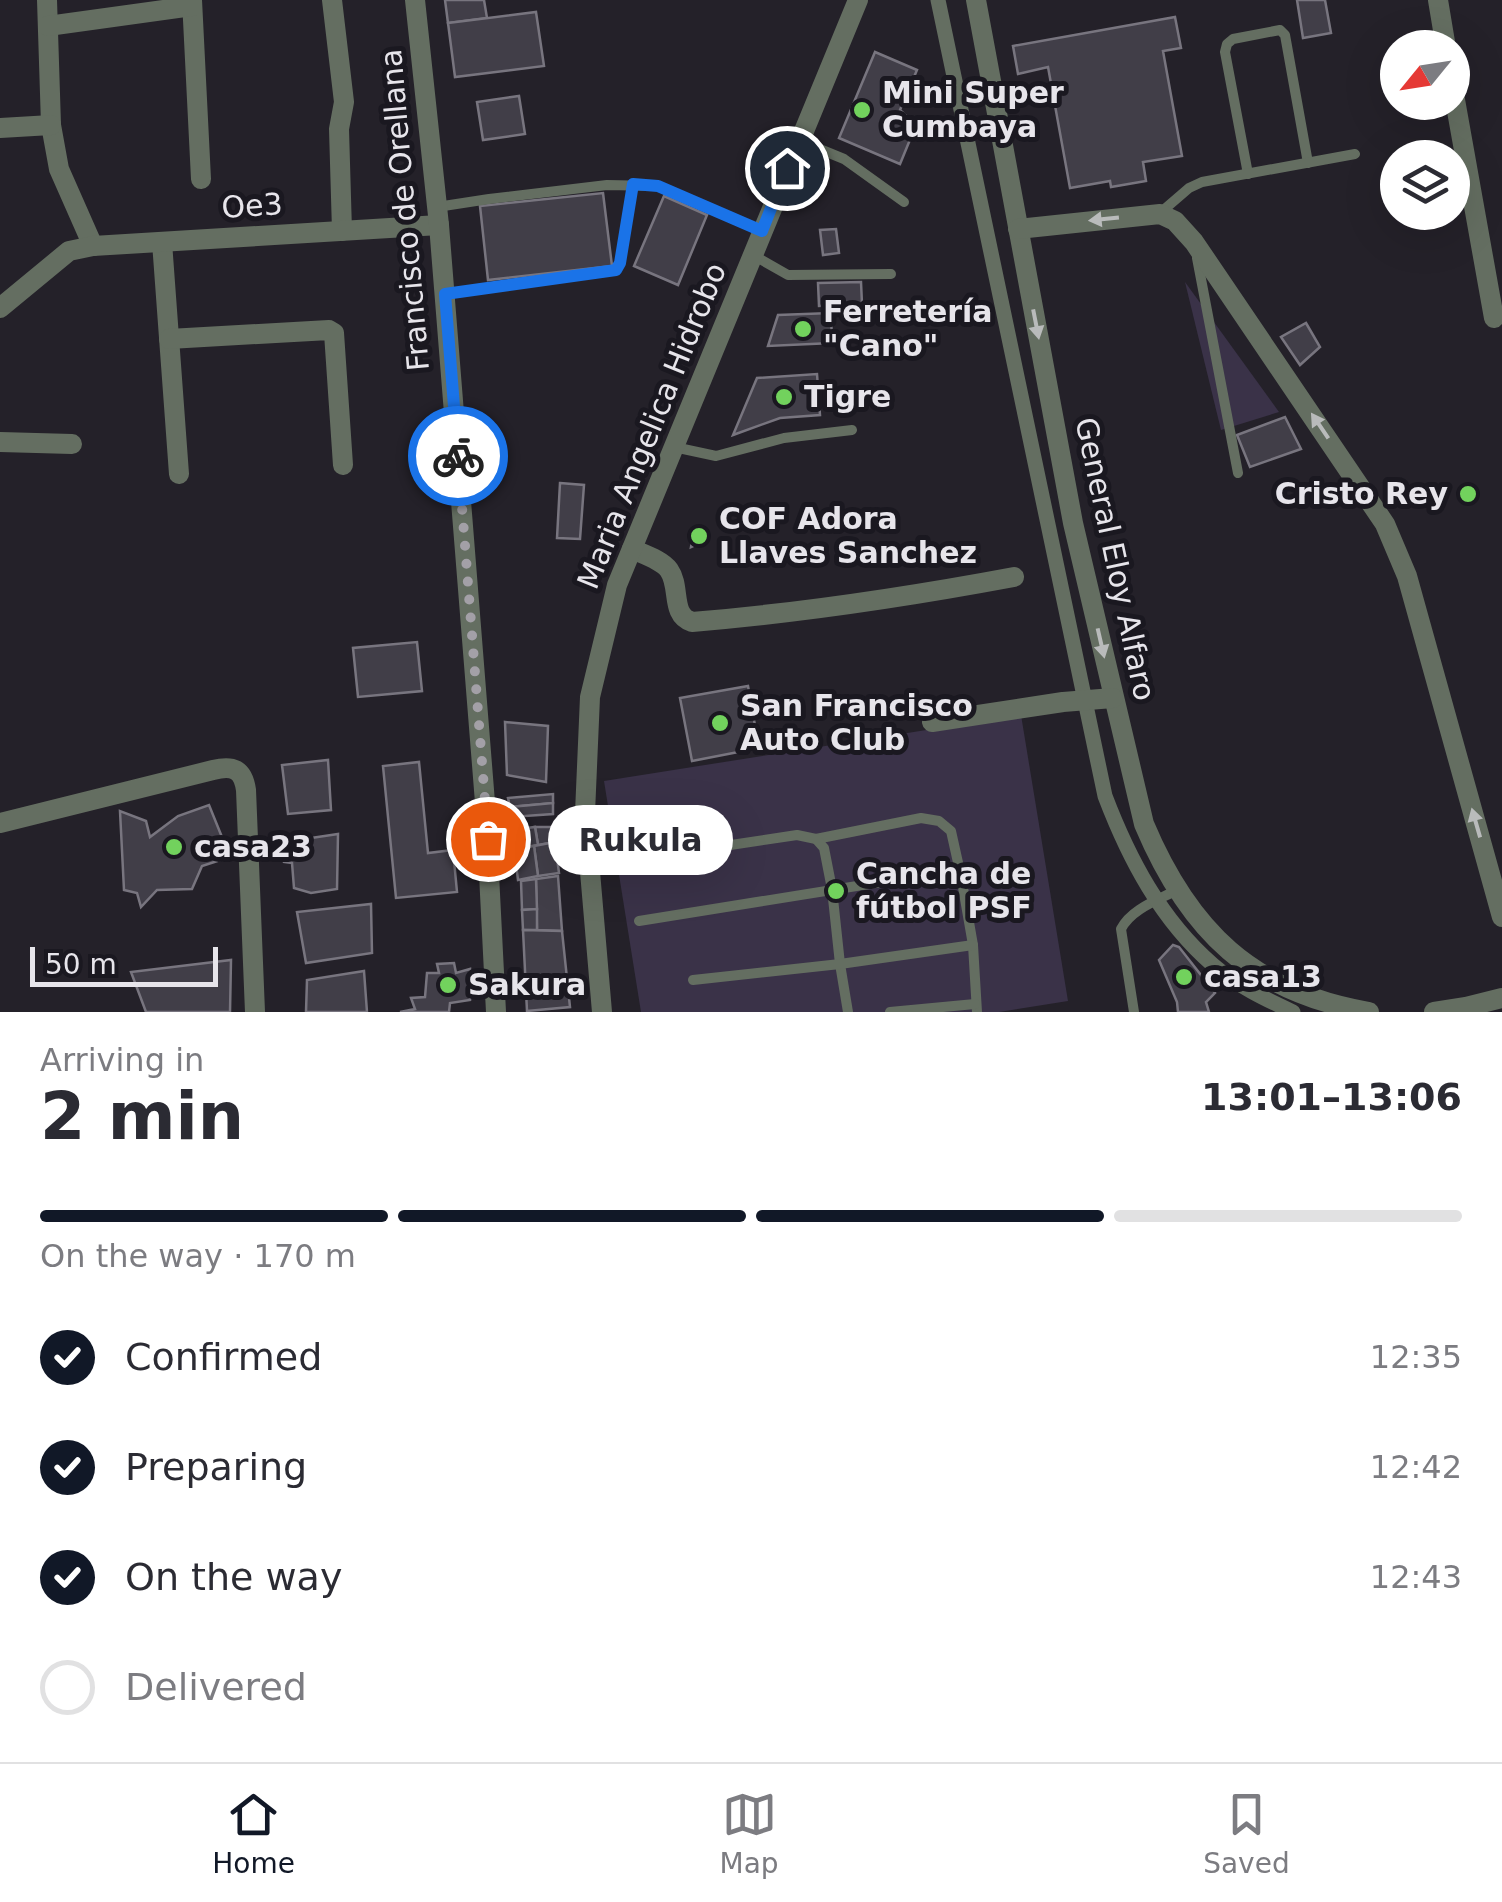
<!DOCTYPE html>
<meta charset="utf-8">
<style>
body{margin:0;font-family:"DejaVu Sans",sans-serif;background:#f7f7f7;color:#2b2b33;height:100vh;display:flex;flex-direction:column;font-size:38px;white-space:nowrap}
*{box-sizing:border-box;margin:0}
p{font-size:32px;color:#7c7c81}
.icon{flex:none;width:55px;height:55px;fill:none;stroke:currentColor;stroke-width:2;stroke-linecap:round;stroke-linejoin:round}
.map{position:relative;height:1012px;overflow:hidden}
.details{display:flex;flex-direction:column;background:#fff;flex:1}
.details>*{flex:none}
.needle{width:65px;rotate:240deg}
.tools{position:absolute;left:1380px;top:30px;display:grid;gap:20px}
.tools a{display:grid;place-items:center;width:90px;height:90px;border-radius:50%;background:#fff;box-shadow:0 10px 40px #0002;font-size:50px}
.scale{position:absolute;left:30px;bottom:25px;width:188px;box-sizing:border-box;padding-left:10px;border:5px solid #e7e5eb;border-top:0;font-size:28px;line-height:35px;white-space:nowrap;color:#e7e5eb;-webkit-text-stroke:8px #1a1820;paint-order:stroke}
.pin{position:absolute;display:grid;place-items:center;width:85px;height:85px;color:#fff;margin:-42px;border:5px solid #fff;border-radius:50%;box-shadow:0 2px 10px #0007}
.courier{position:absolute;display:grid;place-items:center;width:100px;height:100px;margin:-50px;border:8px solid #1a73e8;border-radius:50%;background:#fff;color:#222;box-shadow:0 2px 12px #0007}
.bubble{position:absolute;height:70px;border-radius:35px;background:#fff;box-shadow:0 10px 40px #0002;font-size:32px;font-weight:700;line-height:70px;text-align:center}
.head em{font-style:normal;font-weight:700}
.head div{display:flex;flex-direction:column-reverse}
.head{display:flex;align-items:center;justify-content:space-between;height:170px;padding:0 40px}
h1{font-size:65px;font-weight:700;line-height:75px}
.bar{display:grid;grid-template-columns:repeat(4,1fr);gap:15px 10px;align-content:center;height:120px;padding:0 40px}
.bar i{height:12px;border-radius:8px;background:#e1e1e2}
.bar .active{background:#111827}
.bar p{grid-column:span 4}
ol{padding:0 40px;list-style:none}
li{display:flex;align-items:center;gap:30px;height:110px}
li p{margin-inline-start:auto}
li .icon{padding:10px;border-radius:50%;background:#111827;color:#fff;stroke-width:4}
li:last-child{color:#7c7c81}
li i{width:55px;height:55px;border:5px solid #e1e1e2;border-radius:50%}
.dock{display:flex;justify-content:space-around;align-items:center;height:140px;border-top:2px solid #e1e1e2;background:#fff;font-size:28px;color:#7c7c81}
.dock a{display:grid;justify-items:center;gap:5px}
.dock .active{color:#111827}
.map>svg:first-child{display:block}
</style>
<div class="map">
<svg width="1502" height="1012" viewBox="0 0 1502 1012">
<rect width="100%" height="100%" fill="#242129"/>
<g fill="#3a3248">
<polygon points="1185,282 1279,412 1221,430"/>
<polygon points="1021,715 1068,1001 999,1012 641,1012 604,781"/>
</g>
<g fill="#413e48" stroke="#78757f" stroke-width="2.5">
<polygon points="445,0 484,0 487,18 448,23"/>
<polygon points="1297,0 1325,0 1331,33 1303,38"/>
<polygon points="536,12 544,66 455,77 448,23"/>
<polygon points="1175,17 1181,48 1163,51 1182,156 1143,162 1146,181 1111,187 1110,181 1070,188 1048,67 1018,74 1013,46"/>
<polygon points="875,52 917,70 900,110 916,125 900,164 839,138"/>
<polygon points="519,96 525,134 483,140 477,102"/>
<polygon points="603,193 612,266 488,280 480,206"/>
<polygon points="664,196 707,215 678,285 634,266"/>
<polygon points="836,229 839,253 823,255 820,230"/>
<polygon points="861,282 862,304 819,306 818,283"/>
<polygon points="831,313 832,343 768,346 778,315"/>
<polygon points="1306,323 1320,347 1300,365 1281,337"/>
<polygon points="817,374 820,415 780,418 733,435 757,378"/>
<polygon points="1285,417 1301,449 1250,467 1237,435"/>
<polygon points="560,483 584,485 580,539 557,538"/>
<polygon points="694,530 704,531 706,540 691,547"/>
<polygon points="417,642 422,691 358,697 353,648"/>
<polygon points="748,686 759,748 692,761 680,698"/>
<polygon points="505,722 548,726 546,782 507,775"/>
<polygon points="328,760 331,810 288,814 282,765"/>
<polygon points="419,762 428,853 453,850 457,892 396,898 383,766"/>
<polygon points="553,794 553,803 510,807 508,798"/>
<polygon points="553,803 553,814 511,817 510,807"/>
<polygon points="209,805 230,857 202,866 192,889 157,890 141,907 137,893 124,890 120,811 146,821 150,837 178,816"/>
<polygon points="535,827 555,827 555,842 538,845"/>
<polygon points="535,827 538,845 514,849 511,830"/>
<polygon points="338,834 337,889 311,893 294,888 292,863 284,862 284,842"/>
<polygon points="555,842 559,873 538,876 534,846"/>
<polygon points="534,846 538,876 518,880 514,849"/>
<polygon points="558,876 562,931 537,930 536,879"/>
<polygon points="536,879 537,909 522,910 521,881"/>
<polygon points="371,904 372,953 306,963 297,912"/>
<polygon points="537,909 537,930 523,930 522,910"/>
<polygon points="523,930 562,931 570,1007 527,1011"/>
<polygon points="1173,945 1179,947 1215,993 1206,1002 1209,1012 1178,1012 1177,1002 1159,960"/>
<polygon points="231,960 230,1012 146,1012 131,972"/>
<polygon points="454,963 456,973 470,969 470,1000 450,1003 449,1012 400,1012 415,1009 411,998 425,997 427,973 439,973 437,964"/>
<polygon points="364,971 367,1012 306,1012 307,980"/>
</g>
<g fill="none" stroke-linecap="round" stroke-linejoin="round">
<g stroke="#646e61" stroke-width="10">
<polyline points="800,141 844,159 904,202"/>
<polyline points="1248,174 1225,52 1227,44 1233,39 1280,30 1285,35 1308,163"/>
<polyline points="437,207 489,199 607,185 657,186 761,231"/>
<polyline points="1160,213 1189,188 1202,182 1355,154"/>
<polyline points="753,255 788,275 891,274"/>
<polyline points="1197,258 1238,473"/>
<polyline points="445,294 616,270 620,263 633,185"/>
<polyline points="674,447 716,456 784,438 852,430"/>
<polyline points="816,839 921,818 939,821 951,831 961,876"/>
<polyline points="684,852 797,835 816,839 824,848 832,889 840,964 848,1012"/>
<polyline points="639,921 944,872 961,876 973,945 977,1012"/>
<polyline points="693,980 840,964 973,945"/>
<polyline points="890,1012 975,1004"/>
<path d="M 1134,1012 L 1121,929 C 1131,909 1158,900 1177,890"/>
</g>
<path stroke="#646e61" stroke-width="15" d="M 938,0 L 1105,796 C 1129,859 1161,920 1213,965 C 1236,985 1265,999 1293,1012"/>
<g stroke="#646e61" stroke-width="20">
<polyline points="47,0 51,125 59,169 93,246"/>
<polyline points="192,0 201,179"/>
<polyline points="332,0 344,102 339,129 342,231"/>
<path d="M 976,0 L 1073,523 L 1144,824 C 1189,931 1252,992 1369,1012"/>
<polyline points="1438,0 1446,48"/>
<polyline points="48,26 192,6"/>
<polyline points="1452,83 1494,318"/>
<polyline points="0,128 51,125"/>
<polyline points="1018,229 1160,214 1175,221 1194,242 1385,524 1407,576 1502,917"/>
<polyline points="162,242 179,474"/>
<polyline points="0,308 69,251 93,246 439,225"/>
<polyline points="169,339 329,330 334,333 343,465"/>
<polyline points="0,442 72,444"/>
<path d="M 632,549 C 643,554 662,560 669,570 C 681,587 670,615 692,622 C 800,613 907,597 1014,577"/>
<polyline points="932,722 1063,702 1113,698"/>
<path d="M 0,823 L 213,770 C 233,765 243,769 246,790 L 255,1012"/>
<polyline points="1434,1012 1466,1007 1502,998"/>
</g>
<g stroke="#646e61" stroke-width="20">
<polyline points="415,0 439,225 486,815 496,1012"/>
<polyline points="602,1012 585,813 590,697 617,585 858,0"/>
</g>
</g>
<defs><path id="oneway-solid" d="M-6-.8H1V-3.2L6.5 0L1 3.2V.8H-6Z" transform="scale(2.5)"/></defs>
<g fill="#b9bbbb">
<use href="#oneway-solid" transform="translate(1104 219) rotate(174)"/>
<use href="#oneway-solid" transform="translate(1036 324) rotate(79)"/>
<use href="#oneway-solid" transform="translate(1320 426) rotate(-124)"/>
<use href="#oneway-solid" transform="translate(1101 643) rotate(77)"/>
<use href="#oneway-solid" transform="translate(1476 823) rotate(-106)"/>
</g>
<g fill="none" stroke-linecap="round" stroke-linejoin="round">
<polyline stroke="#a3a0a7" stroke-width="10" stroke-dasharray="0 18" points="458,456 488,839"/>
<polyline stroke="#1a73e8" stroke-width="12" points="458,456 445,294 616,270 620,263 633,184 658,186 762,231 787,168"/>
</g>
<g fill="#72d25d" stroke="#1a1820" stroke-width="4">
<circle cx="862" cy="110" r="10"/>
<circle cx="803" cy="329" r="10"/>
<circle cx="784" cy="397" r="10"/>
<circle cx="1468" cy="494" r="10"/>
<circle cx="699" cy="536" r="10"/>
<circle cx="720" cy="723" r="10"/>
<circle cx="174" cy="847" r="10"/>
<circle cx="836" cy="891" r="10"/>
<circle cx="1184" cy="977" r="10"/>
<circle cx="448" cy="985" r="10"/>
</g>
<g text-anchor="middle" stroke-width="10" stroke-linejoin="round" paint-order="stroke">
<g font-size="30" font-weight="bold" fill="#e7e5eb" stroke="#1a1820" text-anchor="start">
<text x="882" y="103">Mini Super<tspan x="882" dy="34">Cumbaya</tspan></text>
<text x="823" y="322">Ferretería<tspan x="823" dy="34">"Cano"</tspan></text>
<text x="804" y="407">Tigre</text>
<text x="1448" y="504" text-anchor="end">Cristo Rey</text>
<text x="719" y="529">COF Adora<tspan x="719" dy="34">Llaves Sanchez</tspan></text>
<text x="740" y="716">San Francisco<tspan x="740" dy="34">Auto Club</tspan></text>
<text x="194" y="857">casa23</text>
<text x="856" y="884">Cancha de<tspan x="856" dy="34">fútbol PSF</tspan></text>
<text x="1204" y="987">casa13</text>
<text x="468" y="995">Sakura</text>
</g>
<g font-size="30" fill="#e7e5eb" stroke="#1a1820">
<text transform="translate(252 206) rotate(-4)" y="10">Oe3</text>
<text transform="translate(405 210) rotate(-95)" y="10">Francisco de Orellana</text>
<text transform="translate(652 426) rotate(-68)" y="10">Maria Angelica Hidrobo</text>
<text transform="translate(1115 559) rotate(78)" y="10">General Eloy Alfaro</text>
</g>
</g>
</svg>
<div class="tools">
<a><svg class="needle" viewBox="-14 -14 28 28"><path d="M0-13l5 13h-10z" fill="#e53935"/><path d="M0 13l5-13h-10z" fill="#7c7c81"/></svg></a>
<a><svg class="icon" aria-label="layers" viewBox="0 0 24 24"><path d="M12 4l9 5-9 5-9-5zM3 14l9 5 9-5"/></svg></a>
</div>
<div class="scale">50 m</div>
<div class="pin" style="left:488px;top:839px;background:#ea580c"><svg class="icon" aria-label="bag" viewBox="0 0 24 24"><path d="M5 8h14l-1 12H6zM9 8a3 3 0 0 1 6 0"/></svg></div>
<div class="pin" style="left:787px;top:168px;background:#1f2937"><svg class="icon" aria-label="home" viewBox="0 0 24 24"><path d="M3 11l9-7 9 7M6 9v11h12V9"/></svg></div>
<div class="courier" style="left:458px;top:456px"><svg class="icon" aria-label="bike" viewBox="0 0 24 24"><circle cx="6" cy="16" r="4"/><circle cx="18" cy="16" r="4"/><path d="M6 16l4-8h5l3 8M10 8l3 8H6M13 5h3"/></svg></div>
<div class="bubble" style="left:548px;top:805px;width:185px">Rukula</div>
</div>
<section class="details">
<div class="head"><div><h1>2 min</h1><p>Arriving in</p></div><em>13:01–13:06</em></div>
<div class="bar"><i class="active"></i><i class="active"></i><i class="active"></i><i></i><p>On the way · 170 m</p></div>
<ol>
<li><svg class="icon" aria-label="check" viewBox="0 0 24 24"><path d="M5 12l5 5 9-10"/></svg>Confirmed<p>12:35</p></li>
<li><svg class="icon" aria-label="check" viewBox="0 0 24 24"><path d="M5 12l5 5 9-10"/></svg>Preparing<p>12:42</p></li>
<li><svg class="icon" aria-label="check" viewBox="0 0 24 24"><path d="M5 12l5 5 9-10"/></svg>On the way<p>12:43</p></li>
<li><i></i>Delivered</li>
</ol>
</section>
<nav class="dock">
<a class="active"><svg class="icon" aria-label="home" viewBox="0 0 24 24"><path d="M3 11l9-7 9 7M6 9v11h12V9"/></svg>Home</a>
<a><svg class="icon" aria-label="map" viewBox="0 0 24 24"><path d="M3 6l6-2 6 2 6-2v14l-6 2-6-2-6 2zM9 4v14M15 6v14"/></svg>Map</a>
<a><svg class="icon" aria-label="saved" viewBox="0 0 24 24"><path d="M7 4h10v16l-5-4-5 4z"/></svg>Saved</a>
</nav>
